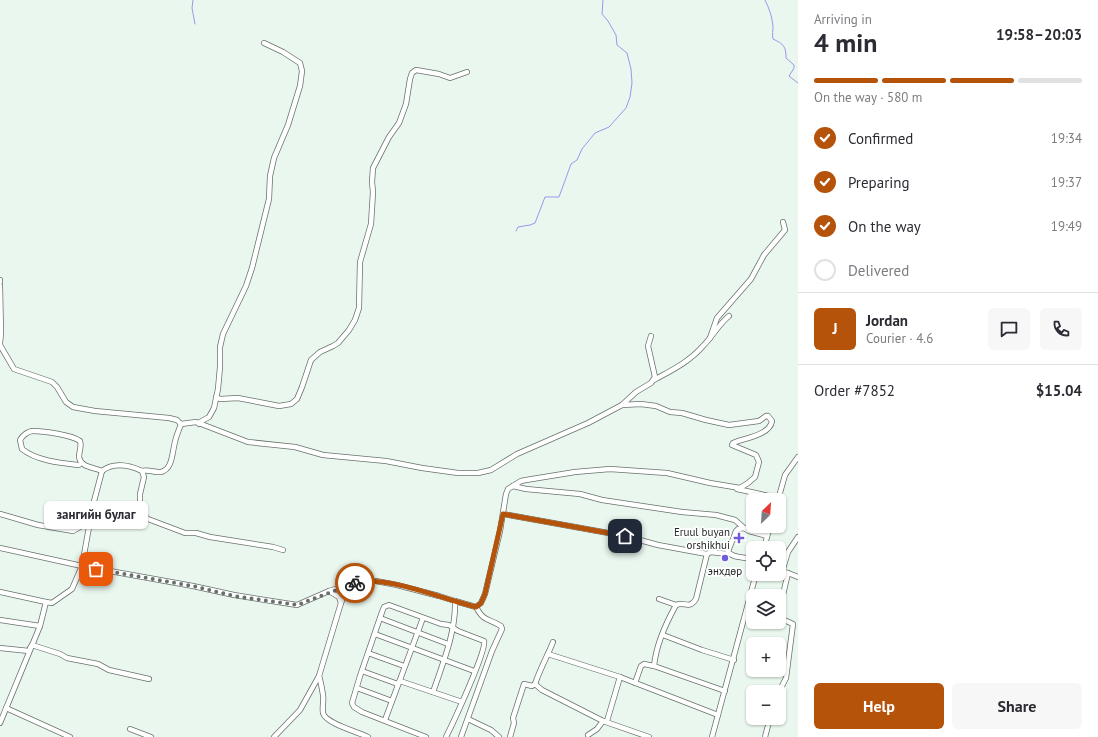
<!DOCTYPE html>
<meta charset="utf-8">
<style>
body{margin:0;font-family:"PT Sans",sans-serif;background:#f7f7f7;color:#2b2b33;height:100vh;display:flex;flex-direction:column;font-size:15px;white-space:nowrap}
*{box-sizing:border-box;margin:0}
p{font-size:13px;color:#7c7c81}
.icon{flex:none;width:22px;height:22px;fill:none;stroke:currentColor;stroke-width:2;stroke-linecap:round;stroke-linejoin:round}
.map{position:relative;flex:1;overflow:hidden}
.panel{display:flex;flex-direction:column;background:#fff;width:300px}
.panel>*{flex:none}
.needle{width:26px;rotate:25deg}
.fabs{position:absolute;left:746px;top:493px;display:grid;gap:8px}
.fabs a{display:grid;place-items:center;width:40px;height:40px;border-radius:6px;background:#fff;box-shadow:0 1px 3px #0004;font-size:20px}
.pin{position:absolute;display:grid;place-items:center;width:34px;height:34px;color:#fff;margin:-17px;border-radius:8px;box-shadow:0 2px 6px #0006}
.courier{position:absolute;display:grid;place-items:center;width:40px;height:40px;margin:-20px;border:3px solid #b45309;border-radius:50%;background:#fff;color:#222;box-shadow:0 1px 5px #0007}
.bubble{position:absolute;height:28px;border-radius:6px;background:#fff;box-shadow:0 1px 3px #0004;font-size:13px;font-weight:700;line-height:28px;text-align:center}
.summary em{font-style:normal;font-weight:700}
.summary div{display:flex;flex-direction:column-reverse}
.summary{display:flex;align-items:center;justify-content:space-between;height:68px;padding:0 16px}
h1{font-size:26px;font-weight:700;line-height:30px}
.bar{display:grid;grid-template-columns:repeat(4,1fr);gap:6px 4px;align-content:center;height:48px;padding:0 16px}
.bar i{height:5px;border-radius:3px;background:#e1e1e2}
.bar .on{background:#b45309}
.bar p{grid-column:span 4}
.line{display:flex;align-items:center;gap:10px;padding:0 16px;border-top:1px solid #e1e1e2}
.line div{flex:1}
.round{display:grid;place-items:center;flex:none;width:42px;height:42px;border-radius:6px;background:#f7f7f7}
ol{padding:0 16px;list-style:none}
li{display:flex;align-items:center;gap:12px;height:44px}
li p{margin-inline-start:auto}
li .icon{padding:4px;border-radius:50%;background:#b45309;color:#fff;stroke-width:4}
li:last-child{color:#7c7c81}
li i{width:22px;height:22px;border:2px solid #e1e1e2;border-radius:50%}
.button{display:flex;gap:8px;margin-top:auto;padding:8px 16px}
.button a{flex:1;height:46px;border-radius:6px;background:#b45309;color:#fff;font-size:16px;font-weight:700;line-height:46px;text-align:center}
.button a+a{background:#f7f7f7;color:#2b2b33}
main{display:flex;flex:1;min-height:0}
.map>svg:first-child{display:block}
</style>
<main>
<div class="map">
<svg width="798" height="737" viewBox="0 0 798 737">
<rect width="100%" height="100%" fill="#eaf7ef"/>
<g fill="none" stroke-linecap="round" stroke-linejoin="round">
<g stroke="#9d95ec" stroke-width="1">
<polyline points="193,0 192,8 195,24"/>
<path d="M 765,0 C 769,8 772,16 773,26 C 773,30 772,35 773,39 C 784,44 786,47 786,58 L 794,65 L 794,68 L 789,76 L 798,83"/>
<polyline points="516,231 518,227 530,225 535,223 545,197 559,197 571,164 577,160 582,149 595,133 609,127 626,108 630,97 632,83 631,69 627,53 617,45 616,35 608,21 602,14 603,0"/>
</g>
<defs>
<g id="minor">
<polyline points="0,280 0,282"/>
<polyline points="0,286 1,333 0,343"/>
<polyline points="710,338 717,318 751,279 764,255 785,230 783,222"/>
<polyline points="0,345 14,369 52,382 57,387 66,402 73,407 95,411 169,418 177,420 181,424 196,422 248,442 295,447 323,455 386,461 422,468 458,473 478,473 491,470 517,454 588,423 622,405 636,392 651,383 655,377 648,346 651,336"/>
<path d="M 654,380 C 672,370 689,362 703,346 C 712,337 719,324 729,316"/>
<polyline points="216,397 220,399 238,398 279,406 291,404 297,399 302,387 311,360 320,352 333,346 338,343 349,330 355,320 359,308 360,262 371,224 373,192 372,182 373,168 389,137 399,123 406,104 410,79 412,73 416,70 439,74 450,78 467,72"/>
<polyline points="622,405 641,404 656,406 670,412 682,413 706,420 729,425 759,421 766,416"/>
<polyline points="199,424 200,422 209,417 214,408 218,389 220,367 220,347 223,334 246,286 252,268 269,199 270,176 274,158 288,125 300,86 302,71 300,63 283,52 264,43"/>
<path d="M 79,465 C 61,463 37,461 22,449 L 20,440 C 22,436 28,431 33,431 C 43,431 72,435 80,441 C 82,446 79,451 79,457 C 81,468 94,467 102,471 C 114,462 129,465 142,471 C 148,469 155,473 161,472 C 173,469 172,452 175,442 C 176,436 179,430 181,424"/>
<polyline points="142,471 144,477 140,494 140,504 141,513 148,519 185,533 196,533 210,537 273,547 283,550"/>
<polyline points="513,486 526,489 580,494 602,500 682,512 716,515 735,520 744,528 749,531 767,536"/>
<polyline points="737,489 778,498"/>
<polyline points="778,500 785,475 798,457"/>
<polyline points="0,514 38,525 73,531 85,524 88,524"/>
<polyline points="503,514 625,536 658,545 707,554 711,552 727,554 736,531 738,529 744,528"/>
<polyline points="0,548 82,566 89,527 88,524 102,471"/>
<polyline points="764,548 770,526"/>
<path d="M 728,552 C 734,559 745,556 753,560"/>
<polyline points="779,571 788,573 779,612"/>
<polyline points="782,572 788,552 798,537"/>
<polyline points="788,573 798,577"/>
<polyline points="0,592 46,602"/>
<polyline points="659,599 676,605"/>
<path d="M 455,601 L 476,607 L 481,603 L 485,594 L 500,531 L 506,494 L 508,489 L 521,481 L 526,480 L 575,472 L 610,469 L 667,473 L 710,483 L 740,488 L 748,483 L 755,477 L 759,462 L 756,455 L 732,445 L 733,443 C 745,438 770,435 772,421 L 768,416"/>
<polyline points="341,603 348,585"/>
<polyline points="380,618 448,644"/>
<polyline points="0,620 40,626"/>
<polyline points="375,634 474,671"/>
<polyline points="663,635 702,650 734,660"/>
<polyline points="0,648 29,651"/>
<polyline points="30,648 32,645 60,654 67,658 98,664 109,670 149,679"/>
<polyline points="368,653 404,666"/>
<polyline points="548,654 620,677 718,715"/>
<polyline points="654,666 725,691"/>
<polyline points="362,671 395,683 397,684 400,681 462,702"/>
<path d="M 319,676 C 321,682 322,689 323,695 C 324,701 322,707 323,713 C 326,724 359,732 368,737"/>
<path d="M 635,683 L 641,666 L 644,664 L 654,666 C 656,646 666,623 676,605 C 685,601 689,610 696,599 L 707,554"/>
<path d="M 535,684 C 540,669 547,657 553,642"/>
<polyline points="357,688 392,701"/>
<polyline points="779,692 786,678 793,624 782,619 779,615"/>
<polyline points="6,708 70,737"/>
<polyline points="468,719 491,730 499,737"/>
<polyline points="385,720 423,618"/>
<polyline points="607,721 620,677"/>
<path d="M 0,723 L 40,626 L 46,602 L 52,603 L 72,589 L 82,566 L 193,586 L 234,595 L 297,605 L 329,591 L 361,581 L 376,581 L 397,585 L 439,596 L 455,601 C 456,632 443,663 433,692"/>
<polyline points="130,729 151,737"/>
<polyline points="588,735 597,729 603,721"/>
<polyline points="274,737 300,710 319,676 341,603 339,597 329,591"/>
<path d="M 426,737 L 362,712 L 354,707 L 352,703 L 360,676 L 382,612 L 384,607 L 389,605 L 441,624 L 449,625 L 458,631 L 484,641 C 487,650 453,723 446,737"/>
<path d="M 461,737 L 492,651 L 502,629 L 501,626 C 488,618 484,622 476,607"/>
<polyline points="510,737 514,723 513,718 524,684 532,686 535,684 542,690 603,721 649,737"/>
<polyline points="712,737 756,574"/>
<polyline points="765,737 770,718"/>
</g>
</defs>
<use href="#minor" stroke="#68726c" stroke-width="6"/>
<use href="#minor" stroke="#fff" stroke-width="4.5"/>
</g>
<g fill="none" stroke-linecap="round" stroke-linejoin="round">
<polyline stroke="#69706c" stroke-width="4" stroke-dasharray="0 7.2" points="96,569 193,586 234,596 297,605 355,583"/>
<path stroke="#b45309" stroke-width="5" d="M 355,583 C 384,574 445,600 476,607 L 481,603 L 485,594 L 503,514 L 625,536"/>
</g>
<g fill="#705cd6" stroke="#fff" stroke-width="1.5">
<path d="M737 532h4v4h4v4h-4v4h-4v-4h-4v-4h4z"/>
<circle cx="725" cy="558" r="4"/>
</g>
<g text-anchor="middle" stroke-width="3.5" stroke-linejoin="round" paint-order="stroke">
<g font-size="11" fill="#232725" stroke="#fff" text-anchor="end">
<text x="730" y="536">Eruul buyan<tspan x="730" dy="13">orshikhui</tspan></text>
<text x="725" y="575" text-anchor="middle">энхдөр</text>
</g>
</g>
</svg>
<div class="fabs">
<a><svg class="needle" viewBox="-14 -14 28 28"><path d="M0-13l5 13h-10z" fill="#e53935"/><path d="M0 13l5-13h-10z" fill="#7c7c81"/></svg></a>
<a><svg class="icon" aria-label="locate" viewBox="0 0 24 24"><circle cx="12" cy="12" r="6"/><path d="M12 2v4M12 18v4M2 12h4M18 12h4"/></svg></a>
<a><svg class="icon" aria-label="layers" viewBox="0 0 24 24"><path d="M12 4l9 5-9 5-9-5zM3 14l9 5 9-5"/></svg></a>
<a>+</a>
<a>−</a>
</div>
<div class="pin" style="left:96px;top:569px;background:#ea580c"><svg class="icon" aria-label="bag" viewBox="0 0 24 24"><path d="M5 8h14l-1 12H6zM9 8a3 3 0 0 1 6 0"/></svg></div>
<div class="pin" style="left:625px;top:536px;background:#1f2937"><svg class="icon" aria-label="home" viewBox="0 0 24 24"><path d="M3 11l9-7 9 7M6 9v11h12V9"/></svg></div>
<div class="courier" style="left:355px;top:583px"><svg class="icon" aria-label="bike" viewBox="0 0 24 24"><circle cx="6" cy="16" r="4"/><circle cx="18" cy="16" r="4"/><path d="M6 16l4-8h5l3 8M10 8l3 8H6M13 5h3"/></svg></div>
<div class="bubble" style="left:44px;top:501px;width:104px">зангийн булаг</div>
</div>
<section class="panel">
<div class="summary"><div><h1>4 min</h1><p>Arriving in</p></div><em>19:58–20:03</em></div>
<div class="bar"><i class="on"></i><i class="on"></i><i class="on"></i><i></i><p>On the way · 580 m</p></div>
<ol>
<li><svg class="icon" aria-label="check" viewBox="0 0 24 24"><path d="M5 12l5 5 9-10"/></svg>Confirmed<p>19:34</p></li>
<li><svg class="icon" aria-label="check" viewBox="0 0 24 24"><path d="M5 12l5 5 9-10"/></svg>Preparing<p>19:37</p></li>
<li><svg class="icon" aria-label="check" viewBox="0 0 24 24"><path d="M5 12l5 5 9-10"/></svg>On the way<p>19:49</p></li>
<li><i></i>Delivered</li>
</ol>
<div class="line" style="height:72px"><b class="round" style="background:#b45309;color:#fff">J</b><div><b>Jordan</b><p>Courier · 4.6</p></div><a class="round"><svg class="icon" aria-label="chat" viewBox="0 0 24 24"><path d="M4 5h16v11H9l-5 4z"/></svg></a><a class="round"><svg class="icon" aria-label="phone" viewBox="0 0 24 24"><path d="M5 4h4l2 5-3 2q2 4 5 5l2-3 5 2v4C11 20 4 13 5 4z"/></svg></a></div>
<div class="line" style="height:52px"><div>Order #7852</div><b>$15.04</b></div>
<div class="button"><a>Help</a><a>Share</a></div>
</section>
</main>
